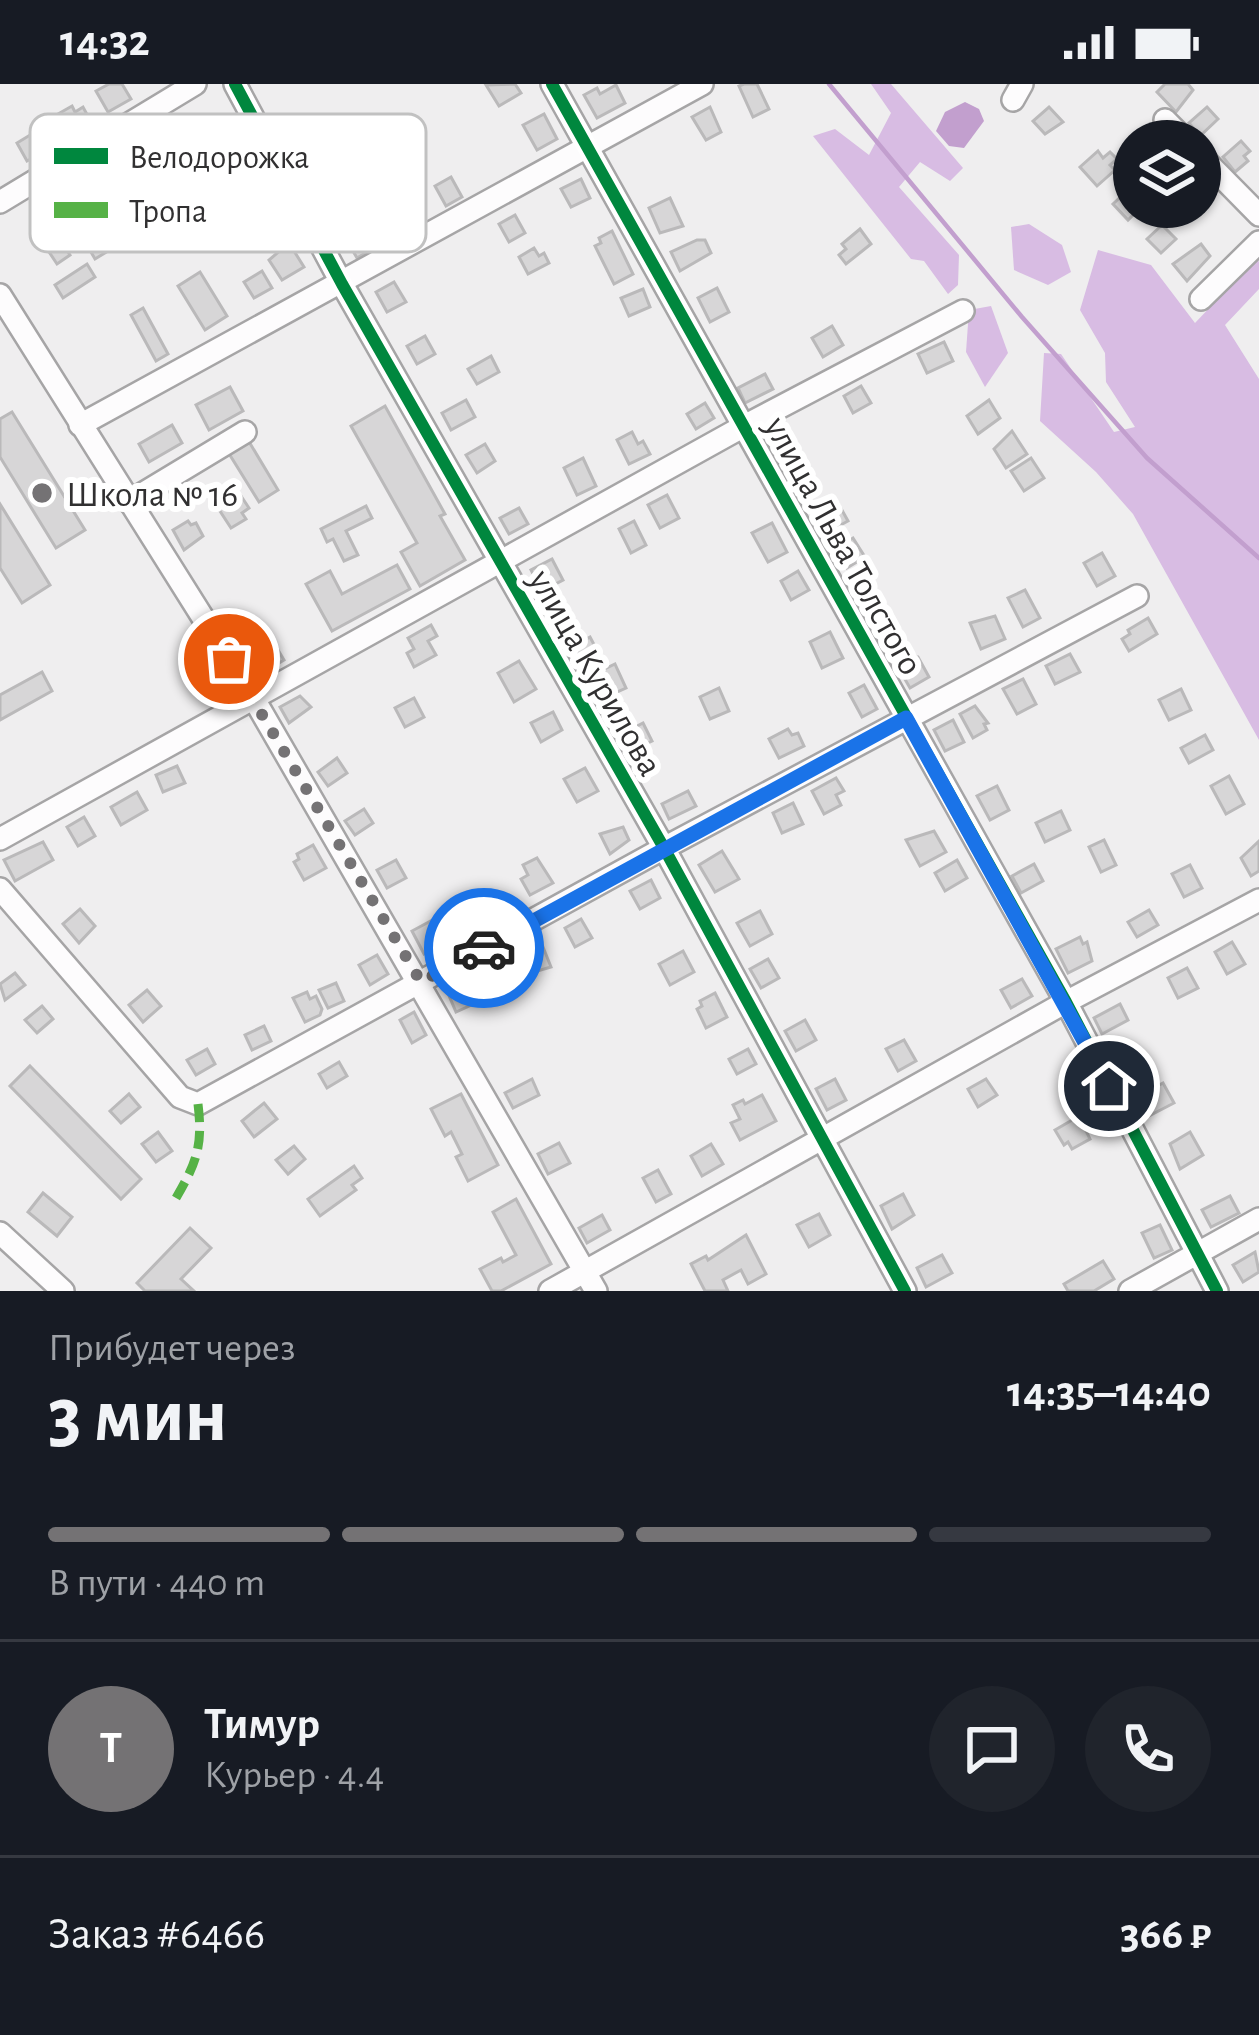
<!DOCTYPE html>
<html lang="ru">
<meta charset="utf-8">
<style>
body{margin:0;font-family:"Alegreya Sans",sans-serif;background:#20242c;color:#f1f3f6;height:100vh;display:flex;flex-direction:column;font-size:45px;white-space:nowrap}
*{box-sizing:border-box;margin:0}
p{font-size:39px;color:#9ea1a6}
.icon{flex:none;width:66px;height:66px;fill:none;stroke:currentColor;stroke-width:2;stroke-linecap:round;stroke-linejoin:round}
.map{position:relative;height:1207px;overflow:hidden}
.details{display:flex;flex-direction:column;background:#171b24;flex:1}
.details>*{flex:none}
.fabs{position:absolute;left:1113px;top:36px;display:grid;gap:24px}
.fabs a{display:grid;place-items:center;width:108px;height:108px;border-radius:50%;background:#171b24;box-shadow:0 3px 9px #0004;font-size:60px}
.pin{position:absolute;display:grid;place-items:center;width:102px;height:102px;color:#fff;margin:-51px;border:6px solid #fff;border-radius:50%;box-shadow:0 3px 12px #0007}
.courier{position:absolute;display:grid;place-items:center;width:120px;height:120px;margin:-60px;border:9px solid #1a73e8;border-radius:50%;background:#fff;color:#222;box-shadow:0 3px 15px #0007}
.overview em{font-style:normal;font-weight:700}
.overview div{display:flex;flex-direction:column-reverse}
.overview{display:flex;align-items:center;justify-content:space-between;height:204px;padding:0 48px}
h1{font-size:78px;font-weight:700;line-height:90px}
.bar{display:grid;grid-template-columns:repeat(4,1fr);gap:18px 12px;align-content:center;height:144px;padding:0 48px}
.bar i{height:15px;border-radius:9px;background:#363941}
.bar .on{background:#747274}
.bar p{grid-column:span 4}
.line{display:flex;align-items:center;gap:30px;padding:0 48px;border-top:3px solid #363941}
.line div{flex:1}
.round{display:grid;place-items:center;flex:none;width:126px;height:126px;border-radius:63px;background:#20242c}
.status{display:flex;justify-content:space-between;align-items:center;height:84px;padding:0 60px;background:#171b24;direction:ltr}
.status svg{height:33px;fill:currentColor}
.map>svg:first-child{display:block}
</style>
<div class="status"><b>14:32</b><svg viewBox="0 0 49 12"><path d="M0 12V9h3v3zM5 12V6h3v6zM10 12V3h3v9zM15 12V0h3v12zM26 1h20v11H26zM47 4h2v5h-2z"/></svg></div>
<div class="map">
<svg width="1259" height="1207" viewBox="0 0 1259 1207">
<rect width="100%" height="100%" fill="#efeeef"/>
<g fill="#d8bce3">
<polygon points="871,0 891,0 963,84 950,97 920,78 899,103 959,171 958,201 948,210 924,177 911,175 813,52 835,45 869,71 891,29"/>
<polygon points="1029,140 1062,161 1071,188 1048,201 1014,186 1011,143"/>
<polygon points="1098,166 1151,181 1195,239 1257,174 1259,178 1259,205 1225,241 1259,295 1259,656 1133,430 1096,388 1040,337 1044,269 1061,270 1114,348 1135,343 1106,298 1105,269 1080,226"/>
<polygon points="991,222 1008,269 985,303 966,268 969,226"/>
</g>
<polygon fill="#c29fce" points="965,18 979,25 984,37 964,64 949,62 936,47 945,28"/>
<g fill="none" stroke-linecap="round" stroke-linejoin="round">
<polyline stroke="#c29fce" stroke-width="4.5" points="829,0 1022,233 1147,374 1259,474"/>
</g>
<g fill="#d7d6d7" stroke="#bab9ba" stroke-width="3">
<polygon points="109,0 122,0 131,15 108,28 96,7"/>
<polygon points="515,0 521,9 499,22 486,1"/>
<polygon points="744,0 757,0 769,25 753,33 739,2"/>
<polygon points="1165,0 1188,0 1193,6 1176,28 1157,8"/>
<polygon points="616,1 625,19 597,34 584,11 597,4 600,10"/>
<polygon points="72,22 75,28 83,23 90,36 71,52 58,30"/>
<polygon points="710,23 721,48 706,56 692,33"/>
<polygon points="1049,23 1063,38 1045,50 1033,37"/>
<polygon points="1207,23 1218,35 1200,52 1189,39"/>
<polygon points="544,30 557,55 537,66 523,41"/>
<polygon points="35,48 45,67 27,77 17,59"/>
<polygon points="1241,57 1250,67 1244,72 1248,77 1235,88 1223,73"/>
<polygon points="1098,67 1103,74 1110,68 1117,75 1110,81 1115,86 1097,102 1080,83"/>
<polygon points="451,93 462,113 446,122 435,102"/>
<polygon points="581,95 590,114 571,123 561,105"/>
<polygon points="1133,101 1134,123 1141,123 1128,136 1113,120"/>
<polygon points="78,104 113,164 95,175 60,114"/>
<polygon points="670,114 683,142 660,149 649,124"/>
<polygon points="515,131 525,149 509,158 499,140"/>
<polygon points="45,133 70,171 57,180 32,142"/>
<polygon points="358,136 374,164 357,174 341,146"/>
<polygon points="1162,141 1176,155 1161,169 1147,155"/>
<polygon points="860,145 871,160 846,180 839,171 846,165 842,160"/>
<polygon points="612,147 633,190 614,200 595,162 601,159 599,154"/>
<polygon points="697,156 705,156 711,169 680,187 671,168"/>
<polygon points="289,159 304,183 282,196 269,176"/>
<polygon points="1201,160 1210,172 1187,197 1173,180"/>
<polygon points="534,164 539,172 544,169 549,179 528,190 519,173"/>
<polygon points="87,180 95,193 63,214 55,201"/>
<polygon points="262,187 272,204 254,214 244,198"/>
<polygon points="200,188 227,232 205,246 178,202"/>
<polygon points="394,198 406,218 387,228 376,208"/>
<polygon points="717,204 729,228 710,238 698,214"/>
<polygon points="643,205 650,223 629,232 621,214"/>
<polygon points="143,224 168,270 156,277 131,231"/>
<polygon points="832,242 843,261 823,273 812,254"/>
<polygon points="425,252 435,270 417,280 407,262"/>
<polygon points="944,258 953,277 927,289 918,270"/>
<polygon points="491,272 499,288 477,300 468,285"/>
<polygon points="765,290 773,305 745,319 738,304"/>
<polygon points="861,302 871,319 853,329 844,312"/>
<polygon points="230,303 243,327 209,346 196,321"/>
<polygon points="466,316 475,333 451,346 442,329"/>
<polygon points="989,316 1000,334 978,350 967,332"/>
<polygon points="705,319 714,334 696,345 687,330"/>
<polygon points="385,322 445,430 440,432 465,476 420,502 401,468 417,459 351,342"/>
<polygon points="12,328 85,446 56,464 0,373 0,335"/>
<polygon points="172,341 182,359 149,378 139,360"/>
<polygon points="1012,347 1027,370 1006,384 994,365"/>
<polygon points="632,348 638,360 643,357 650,370 629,380 617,356"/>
<polygon points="248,356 278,406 259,418 228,368"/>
<polygon points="485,360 495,377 477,389 466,371"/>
<polygon points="583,374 596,402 577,411 564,384"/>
<polygon points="1031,374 1044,394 1024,407 1011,387"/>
<polygon points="231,411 234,416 241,412 249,424 242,429 246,435 231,444 216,421"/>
<polygon points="667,411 679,434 660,444 648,421"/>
<polygon points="838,419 848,437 826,449 816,430"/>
<polygon points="0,420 50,501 22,519 0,484"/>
<polygon points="366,422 372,434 346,447 358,471 344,477 333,455 327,458 321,445"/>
<polygon points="519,424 528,440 509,450 500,434"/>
<polygon points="188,437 191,441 196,439 203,452 184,466 173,446"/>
<polygon points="634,437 646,461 631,469 619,445"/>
<polygon points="772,439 787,468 768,478 752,449"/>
<polygon points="853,454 865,473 847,484 836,465"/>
<polygon points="1102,469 1115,492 1097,502 1084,479"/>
<polygon points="552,475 563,496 542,507 531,486"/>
<polygon points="397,481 410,505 332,547 306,500 330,487 342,510"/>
<polygon points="798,487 809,506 791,516 781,497"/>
<polygon points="1025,506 1040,534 1023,543 1008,514"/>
<polygon points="995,532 1005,555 981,565 970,539"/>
<polygon points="891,533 903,550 887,559 877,541"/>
<polygon points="1148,534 1157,550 1129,567 1122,555 1130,550 1128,546"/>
<polygon points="431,541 437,552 428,557 436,571 414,583 407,569 414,565 408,554"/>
<polygon points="830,548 843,574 822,584 810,558"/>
<polygon points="268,549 284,576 261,590 248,569 259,562 256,557"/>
<polygon points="590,553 599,570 582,580 572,563"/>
<polygon points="1070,570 1080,588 1055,600 1046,582"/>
<polygon points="912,573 918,573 929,593 910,604 899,585 903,582 901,578"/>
<polygon points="519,577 536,605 514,618 498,589"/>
<polygon points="615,580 626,604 599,616 588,593"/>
<polygon points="42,588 52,607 0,636 0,611"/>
<polygon points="1023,595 1036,620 1017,630 1003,605"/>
<polygon points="864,601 877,625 862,633 849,609"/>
<polygon points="719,604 729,627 710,635 700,613"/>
<polygon points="1181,605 1191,626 1169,636 1159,616"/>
<polygon points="300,612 311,623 289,639 280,623"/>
<polygon points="414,614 424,633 405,643 395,624"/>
<polygon points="975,622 988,639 984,640 987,646 973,654 960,630"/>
<polygon points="553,628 562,646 541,658 531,639"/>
<polygon points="953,636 964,658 945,667 934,646"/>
<polygon points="643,639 652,657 630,667 622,650"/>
<polygon points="788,645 792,651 798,649 804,662 779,674 769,655"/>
<polygon points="1205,651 1213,666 1189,679 1181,664"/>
<polygon points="337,674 347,689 328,702 318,688"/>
<polygon points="177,682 185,699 163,708 156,691"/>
<polygon points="585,684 598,707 577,718 564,695"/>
<polygon points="1229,692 1244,720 1226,730 1211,702"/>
<polygon points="836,694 844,707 836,711 841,721 824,730 812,707"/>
<polygon points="997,702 1009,726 990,736 977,712"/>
<polygon points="688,707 696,722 669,735 662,720"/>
<polygon points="137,708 147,726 121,741 111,723"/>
<polygon points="793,719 803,740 782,749 773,729"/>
<polygon points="364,725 373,739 355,751 345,737"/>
<polygon points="1061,727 1070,746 1045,758 1036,739"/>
<polygon points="84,733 95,752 78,762 67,743"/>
<polygon points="623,743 629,756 610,770 600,750"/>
<polygon points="934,747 946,768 920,782 906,756"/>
<polygon points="1104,756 1116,781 1101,788 1089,763"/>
<polygon points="1259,757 1259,787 1251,792 1241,774"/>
<polygon points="43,758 53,776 15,797 4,776"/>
<polygon points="313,761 326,784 304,796 294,778 299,775 297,770"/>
<polygon points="722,767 739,795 715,808 699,781"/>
<polygon points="537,774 553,799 530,811 521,795 528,791 523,781"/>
<polygon points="396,776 406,794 387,804 377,786"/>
<polygon points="957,776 967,794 945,807 935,789"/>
<polygon points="1034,780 1043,797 1021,809 1012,792"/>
<polygon points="1190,781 1202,804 1184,813 1172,790"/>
<polygon points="651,796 660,814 640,825 630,807"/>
<polygon points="80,825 95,842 79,859 63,840"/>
<polygon points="1149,826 1158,841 1137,853 1128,838"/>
<polygon points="760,827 772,850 750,862 737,839"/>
<polygon points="438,833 450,855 424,870 412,847"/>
<polygon points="581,835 592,854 575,863 565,844"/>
<polygon points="1080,853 1083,860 1087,858 1092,877 1068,889 1056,865"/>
<polygon points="541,858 551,883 524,891 515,869"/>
<polygon points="1232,858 1245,880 1227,890 1215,868"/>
<polygon points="683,867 694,888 670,901 659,880"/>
<polygon points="377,871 388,890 370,901 359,881"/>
<polygon points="768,875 779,894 761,904 750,885"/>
<polygon points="1187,884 1198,904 1178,914 1168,894"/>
<polygon points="15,889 25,901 5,916 0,900"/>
<polygon points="1022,895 1032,912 1011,924 1001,906"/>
<polygon points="470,896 480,917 456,928 447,907"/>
<polygon points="336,899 344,917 328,924 319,906"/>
<polygon points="147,906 161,922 143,938 129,921"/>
<polygon points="307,908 310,915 316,912 322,925 320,931 305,938 293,914"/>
<polygon points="715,909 727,933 706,944 697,925 702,922 700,917"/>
<polygon points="1120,920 1128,936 1102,950 1094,934"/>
<polygon points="42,922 53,935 37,949 25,936"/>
<polygon points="414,928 426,951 412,959 400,936"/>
<polygon points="805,936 816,956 796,967 785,947"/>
<polygon points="264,942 271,957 252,966 245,951"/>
<polygon points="904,956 916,977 898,987 886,965"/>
<polygon points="207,965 215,980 196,991 187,976"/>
<polygon points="748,965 756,980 737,990 729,975"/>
<polygon points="339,978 347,992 327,1004 319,990"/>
<polygon points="30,982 141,1095 121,1115 10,1002"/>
<polygon points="532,995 539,1011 513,1024 505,1009"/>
<polygon points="835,995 846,1016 827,1026 816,1005"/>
<polygon points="986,995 997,1011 978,1023 968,1005"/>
<polygon points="1163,999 1174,1019 1147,1033 1137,1013"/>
<polygon points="129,1010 140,1023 121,1039 110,1027"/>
<polygon points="461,1010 498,1081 468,1097 456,1073 462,1070 451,1048 445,1052 431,1025"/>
<polygon points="762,1011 776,1037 740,1056 731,1039 740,1035 733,1021 743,1016 745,1020"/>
<polygon points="264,1019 277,1035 254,1053 242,1037"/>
<polygon points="1079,1032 1090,1055 1072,1065 1068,1058 1064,1061 1055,1046"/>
<polygon points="158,1048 172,1067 156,1078 142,1060"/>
<polygon points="1190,1048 1203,1071 1180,1085 1170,1060"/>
<polygon points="559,1059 570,1079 548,1090 538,1070"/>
<polygon points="711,1060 723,1080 702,1092 691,1072"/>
<polygon points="294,1062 305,1075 288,1090 276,1076"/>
<polygon points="354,1082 362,1094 352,1101 356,1106 320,1132 308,1115"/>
<polygon points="658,1086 671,1110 656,1118 643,1094"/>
<polygon points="43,1109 72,1133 57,1152 28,1128"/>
<polygon points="903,1110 914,1131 892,1145 881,1122"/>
<polygon points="1230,1112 1239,1129 1211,1143 1202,1126"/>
<polygon points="516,1115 551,1180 501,1207 492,1207 480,1185 501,1174 503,1178 516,1171 493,1128"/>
<polygon points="819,1130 830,1151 809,1163 797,1141"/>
<polygon points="602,1131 610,1146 587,1159 579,1144"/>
<polygon points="1160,1141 1172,1166 1154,1174 1142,1149"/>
<polygon points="190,1144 211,1164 181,1195 194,1207 145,1207 137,1199"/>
<polygon points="746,1151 766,1190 748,1200 741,1186 723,1196 728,1207 705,1207 691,1180 706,1172 708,1176"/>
<polygon points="1255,1168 1259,1188 1243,1198 1233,1181"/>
<polygon points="942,1171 952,1189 926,1203 917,1184"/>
<polygon points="1103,1177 1114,1195 1094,1207 1068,1207 1064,1200"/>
</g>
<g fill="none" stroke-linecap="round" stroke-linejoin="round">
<defs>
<g id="minor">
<polyline points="235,0 342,200 664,764 905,1207"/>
<polyline points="552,0 1066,918 1217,1207"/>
<polyline points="1013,16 1022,0"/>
<polyline points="1165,36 1186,57"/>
<polyline points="1200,71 1259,131"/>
<polyline points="0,118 195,0"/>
<polyline points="0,211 254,615 596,1207"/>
<polyline points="1201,215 1259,158"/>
<polyline points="80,341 702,0"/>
<polyline points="129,418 245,348"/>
<polyline points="0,755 744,342 963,227"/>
<polyline points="0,805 180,1013 198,1020 664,764 1137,512"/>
<polyline points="0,1149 63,1207"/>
<polyline points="550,1207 1066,918 1259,816"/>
<polyline points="1130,1207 1259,1135"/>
</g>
</defs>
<use href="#minor" stroke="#a6a5a6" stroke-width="26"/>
<use href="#minor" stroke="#fdfcfd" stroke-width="21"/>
<path stroke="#56b246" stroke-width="9" stroke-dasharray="18 9" stroke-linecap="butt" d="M 176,1114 C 197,1078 203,1061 198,1020"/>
<defs>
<g id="cycleway">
<polyline points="235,0 342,200 664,764 905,1207"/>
<polyline points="552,0 1066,918 1217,1207"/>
</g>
</defs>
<use href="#cycleway" stroke="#fff" stroke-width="20"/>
<use href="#cycleway" stroke="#00873e" stroke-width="12"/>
</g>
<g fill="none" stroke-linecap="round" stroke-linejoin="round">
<polyline stroke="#747274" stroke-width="12" stroke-dasharray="0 21.6" points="229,575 421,898 484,864"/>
<polyline stroke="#1a73e8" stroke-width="15" points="484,864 906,634 1109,1002"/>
</g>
<circle fill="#747274" stroke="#fff" stroke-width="4.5" cx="42" cy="409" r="12"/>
<g text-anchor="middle" stroke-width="12" stroke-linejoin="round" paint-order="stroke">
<g font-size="36" fill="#313031" stroke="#fff" text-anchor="start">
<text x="66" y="422">Школа № 16</text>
</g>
<g font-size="36" fill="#313031" stroke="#fff">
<text transform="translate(845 461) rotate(61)" y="13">улица Льва Толстого</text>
<text transform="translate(597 588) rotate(60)" y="13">улица Курилова</text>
</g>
</g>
<rect x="30" y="30" width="396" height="138" rx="18" fill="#fff" stroke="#c1c1c1" stroke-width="3"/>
<rect x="54" y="64" width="54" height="16" fill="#00873e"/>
<rect x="54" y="118" width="54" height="16" fill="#56b246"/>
<g font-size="33" fill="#313031">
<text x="129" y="84">Велодорожка</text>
<text x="129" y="138">Тропа</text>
</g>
</svg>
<div class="fabs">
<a><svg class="icon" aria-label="layers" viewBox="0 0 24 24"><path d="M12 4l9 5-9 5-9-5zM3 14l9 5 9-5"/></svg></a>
</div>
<div class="pin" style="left:229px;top:575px;background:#ea580c"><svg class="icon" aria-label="bag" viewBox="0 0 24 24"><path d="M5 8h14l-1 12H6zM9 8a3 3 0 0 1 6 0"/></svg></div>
<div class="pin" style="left:1109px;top:1002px;background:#1f2937"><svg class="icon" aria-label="home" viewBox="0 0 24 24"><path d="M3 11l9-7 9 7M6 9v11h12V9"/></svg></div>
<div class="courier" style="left:484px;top:864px"><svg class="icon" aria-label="car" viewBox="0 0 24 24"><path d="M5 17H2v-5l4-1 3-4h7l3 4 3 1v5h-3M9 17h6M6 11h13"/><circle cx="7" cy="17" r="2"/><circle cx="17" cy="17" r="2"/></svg></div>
</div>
<section class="details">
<div class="overview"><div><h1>3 мин</h1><p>Прибудет через</p></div><em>14:35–14:40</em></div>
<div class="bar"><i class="on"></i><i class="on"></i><i class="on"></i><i></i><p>В пути · 440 m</p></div>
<div class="line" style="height:216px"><b class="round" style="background:#747274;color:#fff">Т</b><div><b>Тимур</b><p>Курьер · 4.4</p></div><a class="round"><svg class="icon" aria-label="chat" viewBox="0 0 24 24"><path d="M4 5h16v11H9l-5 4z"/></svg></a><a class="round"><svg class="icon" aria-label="phone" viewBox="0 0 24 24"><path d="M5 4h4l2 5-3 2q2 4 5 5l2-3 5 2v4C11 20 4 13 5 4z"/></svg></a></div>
<div class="line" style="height:156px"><div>Заказ #6466</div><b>366 ₽</b></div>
</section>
